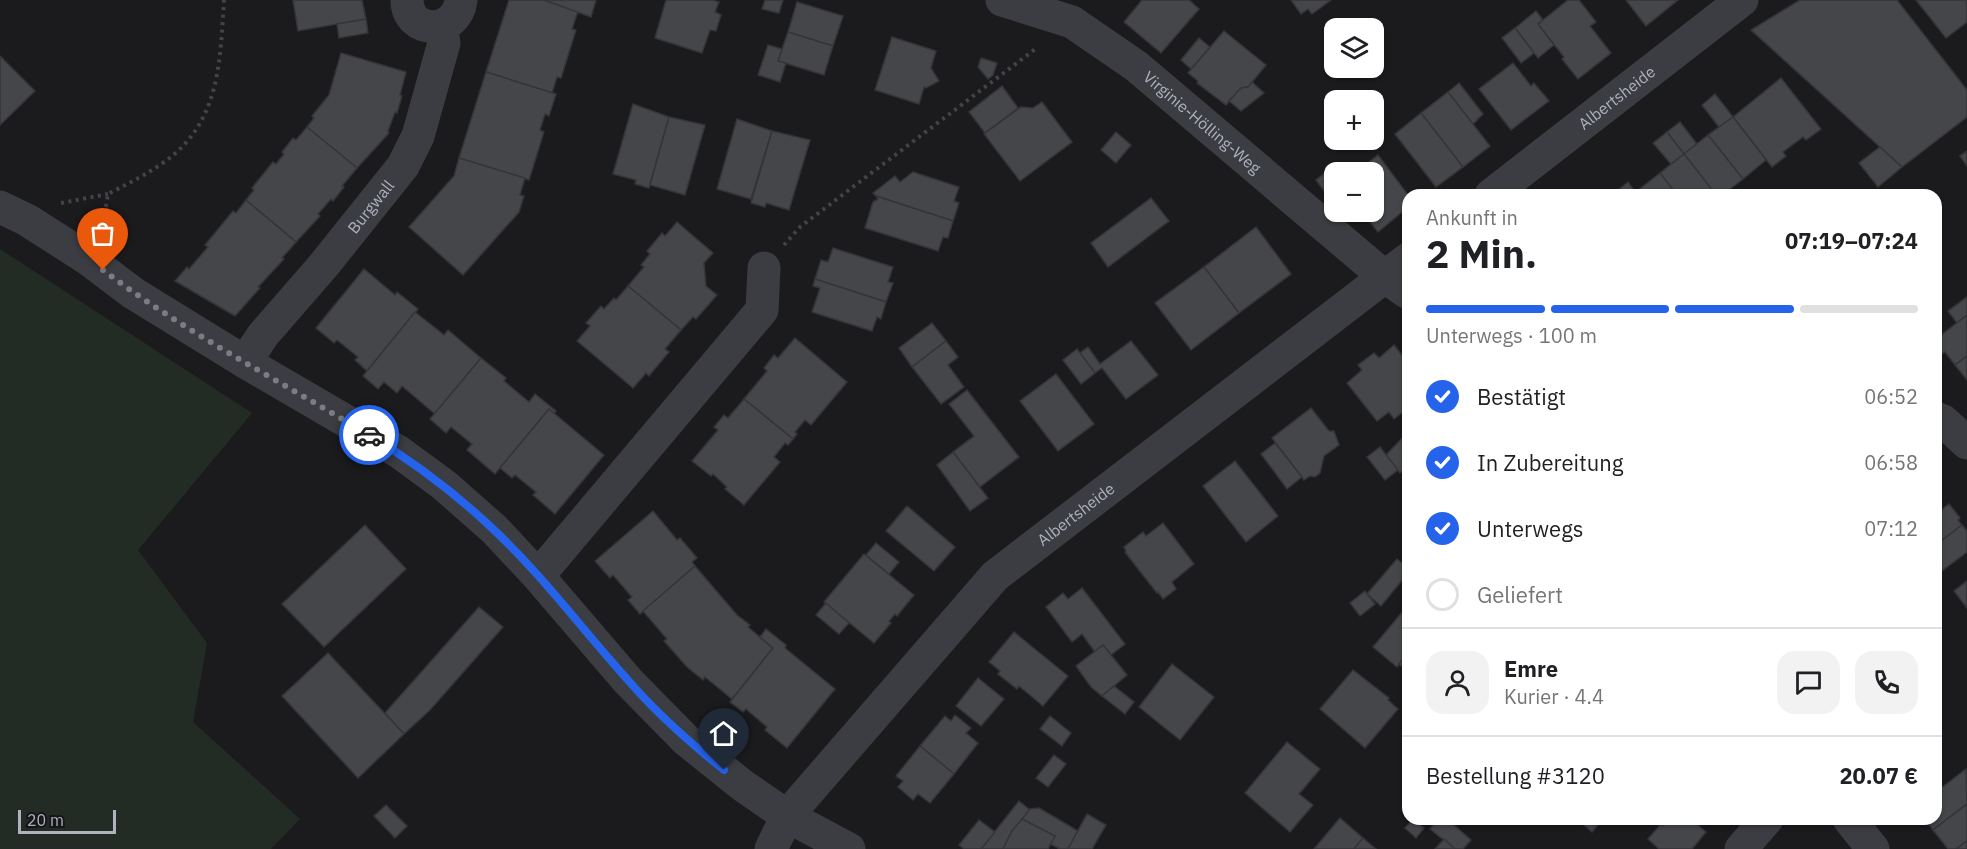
<!DOCTYPE html>
<html lang="de">
<meta charset="utf-8">
<style>
body{margin:0;font-family:"IBM Plex Sans",sans-serif;background:#f2f2f2;color:#202124;height:100vh;display:flex;flex-direction:column;font-size:22px;white-space:nowrap}
*{box-sizing:border-box;margin:0}
p{font-size:20px;color:#757577}
.icon{flex:none;width:33px;height:33px;fill:none;stroke:currentColor;stroke-width:2;stroke-linecap:round;stroke-linejoin:round}
.map{position:relative;flex:1;overflow:hidden}
.details{position:absolute;left:1402px;top:189px;width:540px;height:636px;display:flex;flex-direction:column;background:#fff;border-radius:18px;box-shadow:0 2px 4px #0004}
.details>*{flex:none}
.controls{position:absolute;left:1324px;top:18px;display:grid;gap:12px}
.controls a{display:grid;place-items:center;width:60px;height:60px;border-radius:12px;background:#fff;box-shadow:0 2px 4px #0004;font-size:30px}
.scale{position:absolute;left:18px;bottom:15px;width:98px;box-sizing:border-box;padding-left:6px;border:3px solid #adb2bd;border-top:0;font-size:16px;line-height:21px;white-space:nowrap;color:#adb2bd;-webkit-text-stroke:4px #161618;paint-order:stroke}
.pin{position:absolute;display:grid;place-items:center;width:51px;height:51px;color:#fff;margin:-62px -26px;border-radius:50% 50% 50% 0;rotate:-45deg;box-shadow:0 0 6px #0007}
.pin .icon{rotate:45deg}
.courier{position:absolute;display:grid;place-items:center;width:60px;height:60px;margin:-30px;border:4px solid #2563eb;border-radius:50%;background:#fff;color:#222;box-shadow:0 2px 8px #0007}
.head em{font-style:normal;font-weight:700}
.head div{display:flex;flex-direction:column-reverse}
.head{display:flex;align-items:center;justify-content:space-between;height:102px;padding:0 24px}
h1{font-size:39px;font-weight:700;line-height:45px}
.bar{display:grid;grid-template-columns:repeat(4,1fr);gap:9px 6px;align-content:center;height:72px;padding:0 24px}
.bar i{height:8px;border-radius:4px;background:#e0e0e0}
.bar .selected{background:#2563eb}
.bar p{grid-column:span 4}
.line{display:flex;align-items:center;gap:15px;padding:0 24px;border-top:2px solid #e0e0e0}
.line div{flex:1}
.round{display:grid;place-items:center;flex:none;width:63px;height:63px;border-radius:18px;background:#f2f2f2}
ol{padding:0 24px;list-style:none}
li{display:flex;align-items:center;gap:18px;height:66px}
li p{margin-inline-start:auto}
li .icon{padding:6px;border-radius:50%;background:#2563eb;color:#fff;stroke-width:4}
li:last-child{color:#757577}
li i{width:33px;height:33px;border:3px solid #e0e0e0;border-radius:50%}
.map>svg:first-child{display:block}
</style>
<div class="map">
<svg width="1967" height="849" viewBox="0 0 1967 849">
<rect width="100%" height="100%" fill="#1b1b1d"/>
<polygon fill="#222c24" points="0,249 252,413 138,550 207,643 193,722 300,819 271,849 0,849"/>
<g fill="#45464a" stroke="#353539" stroke-width="1.5">
<polygon points="293,0 362,0 366,19 298,31"/>
<polygon points="509,0 544,0 578,11 572,29 576,30 561,78 557,77 552,93 486,72"/>
<polygon points="544,0 596,0 591,17"/>
<polygon points="666,0 712,0 719,2 715,12 721,15 716,31 710,30 702,53 655,38"/>
<polygon points="765,0 783,0 779,13 762,9"/>
<polygon points="1142,0 1189,0 1199,9 1161,53 1124,22"/>
<polygon points="1291,0 1331,0 1312,14 1308,9 1301,14"/>
<polygon points="1568,0 1579,0 1596,22 1590,26 1611,53 1578,79 1562,59 1564,57 1538,24"/>
<polygon points="1626,0 1678,0 1646,26"/>
<polygon points="1800,0 1897,0 1967,90 1967,117 1902,167 1751,30"/>
<polygon points="1916,0 1967,0 1967,22 1946,38"/>
<polygon points="797,2 843,16 833,46 788,32"/>
<polygon points="1536,11 1543,20 1538,24 1554,45 1538,58 1515,28"/>
<polygon points="366,19 368,33 339,38 337,24"/>
<polygon points="1515,28 1534,53 1521,63 1502,38"/>
<polygon points="1224,31 1266,65 1248,87 1241,88 1226,105 1197,83 1198,81 1188,73"/>
<polygon points="788,32 833,46 824,75 778,61"/>
<polygon points="892,37 936,51 931,68 939,81 926,88 924,87 919,104 875,90"/>
<polygon points="1199,38 1210,47 1191,69 1181,60"/>
<polygon points="768,45 782,49 778,61 786,63 780,82 758,75"/>
<polygon points="341,53 406,72 400,95 402,96 397,113 395,112 388,131 389,133 357,168 307,127 314,118 312,116 329,95"/>
<polygon points="0,56 35,91 0,125"/>
<polygon points="981,58 997,63 993,75 988,79 978,67"/>
<polygon points="1513,63 1531,86 1534,83 1549,101 1511,130 1479,89"/>
<polygon points="486,72 556,94 549,116 545,114 540,130 544,132 529,180 459,158"/>
<polygon points="1781,78 1821,129 1806,140 1803,137 1783,152 1786,156 1772,167 1733,117"/>
<polygon points="1252,82 1264,93 1241,111 1229,101 1241,88 1248,87"/>
<polygon points="1459,83 1483,114 1473,124 1448,92"/>
<polygon points="1002,86 1018,108 985,133 969,112"/>
<polygon points="1448,92 1490,146 1463,167 1421,113"/>
<polygon points="1715,94 1733,117 1719,127 1702,105"/>
<polygon points="1042,102 1072,142 1020,181 984,134 1021,107 1033,108"/>
<polygon points="633,104 669,117 649,188 635,184 636,180 613,174"/>
<polygon points="1421,113 1463,167 1436,187 1395,134"/>
<polygon points="669,117 705,125 685,195 650,185"/>
<polygon points="1733,117 1766,160 1743,179 1708,135"/>
<polygon points="737,119 772,131 751,199 717,189"/>
<polygon points="1680,122 1697,144 1684,154 1667,132"/>
<polygon points="307,127 357,168 342,186 344,187 333,201 331,199 318,214 320,216 296,242 246,200 254,190 252,188 273,162 276,164 284,154 282,152 293,138 296,140"/>
<polygon points="772,131 810,140 789,210 766,203 765,207 751,203"/>
<polygon points="1116,132 1131,145 1116,163 1101,150"/>
<polygon points="1667,132 1684,154 1671,164 1653,143"/>
<polygon points="1708,135 1743,179 1722,195 1716,195 1684,154"/>
<polygon points="1880,147 1902,167 1878,187 1859,163"/>
<polygon points="1967,151 1967,166 1960,156"/>
<polygon points="1684,154 1716,195 1677,195 1660,173"/>
<polygon points="1378,155 1408,195 1408,207 1378,232 1362,212 1374,212 1374,172 1356,172"/>
<polygon points="459,158 525,178 520,195 524,196 519,212 463,275 409,227 454,176"/>
<polygon points="1330,169 1335,176 1335,202 1333,203 1316,180"/>
<polygon points="913,172 959,187 954,201 959,203 953,221 876,196 873,193 895,176 900,182"/>
<polygon points="1660,173 1677,195 1637,195 1636,192"/>
<polygon points="1628,182 1637,195 1618,195 1616,192"/>
<polygon points="876,196 953,221 948,238 943,237 938,251 865,228 873,202 878,199"/>
<polygon points="1151,198 1169,221 1108,267 1091,243"/>
<polygon points="246,200 296,242 282,258 284,259 258,287 260,288 235,316 175,281 187,267 189,269 208,247 205,245 233,211 236,213"/>
<polygon points="677,222 713,253 704,263 706,286 717,295 696,319 693,317 681,330 628,286 644,267 641,265 650,254 647,251 662,233 665,236"/>
<polygon points="1256,227 1291,274 1239,313 1204,267"/>
<polygon points="833,248 893,267 888,282 893,283 886,302 815,279 821,260 828,262"/>
<polygon points="1204,267 1239,313 1191,350 1155,303"/>
<polygon points="364,269 395,295 397,292 418,309 367,371 355,360 358,357 337,340 334,343 316,328"/>
<polygon points="815,279 886,302 881,319 877,317 872,331 812,312 820,288 813,286"/>
<polygon points="628,286 681,330 665,349 669,352 649,376 646,373 633,388 577,341 590,326 586,323 601,306 604,309 614,298 616,300"/>
<polygon points="1967,297 1967,315 1957,323 1948,311"/>
<polygon points="415,312 444,335 448,330 481,358 435,414 402,386 397,393 384,382 378,389 363,376"/>
<polygon points="1967,315 1967,356 1955,365 1945,352 1939,356 1936,352 1936,339"/>
<polygon points="932,323 946,341 912,367 899,348"/>
<polygon points="795,338 847,382 811,425 805,420 795,432 797,434 793,439 744,399 767,371 764,368 774,355 778,358"/>
<polygon points="946,341 958,357 948,365 964,387 941,404 912,367"/>
<polygon points="1131,341 1158,375 1126,399 1102,368 1095,373 1080,353 1088,347 1100,364"/>
<polygon points="1394,345 1408,363 1408,397 1404,400 1408,408 1394,419 1389,412 1377,421 1347,383 1362,370 1358,365 1374,353 1379,358"/>
<polygon points="1077,349 1095,373 1081,384 1063,360"/>
<polygon points="1967,356 1967,380 1955,365"/>
<polygon points="481,358 506,378 504,381 529,402 535,394 556,411 554,414 549,409 495,474 467,450 472,444 451,427 446,433 430,419"/>
<polygon points="1056,374 1094,424 1058,451 1020,401"/>
<polygon points="967,390 1019,457 980,487 953,452 974,436 949,404"/>
<polygon points="744,399 793,439 788,445 785,443 774,457 780,462 744,505 725,489 727,487 713,474 711,476 692,461 718,430 714,427 724,415 728,418"/>
<polygon points="1311,408 1329,431 1334,431 1339,445 1324,456 1320,473 1315,477 1310,476 1304,480 1272,438"/>
<polygon points="549,409 604,455 555,514 533,495 536,492 515,475 512,478 500,468"/>
<polygon points="1408,432 1408,453 1405,456 1408,460 1408,466 1400,473 1386,455"/>
<polygon points="1275,443 1302,477 1287,489 1261,454"/>
<polygon points="1380,447 1398,470 1385,480 1367,457"/>
<polygon points="953,452 988,498 970,511 937,465"/>
<polygon points="1235,461 1278,516 1246,542 1203,486"/>
<polygon points="1949,504 1960,518 1958,520 1962,525 1936,545 1936,514"/>
<polygon points="907,506 955,547 934,571 886,531"/>
<polygon points="653,511 677,540 680,538 697,558 692,562 695,566 640,614 628,600 632,597 613,575 610,578 595,561"/>
<polygon points="1163,523 1194,564 1172,582 1176,589 1163,599 1158,592 1157,593 1125,552 1126,551 1124,547 1143,532 1146,536"/>
<polygon points="365,525 406,569 324,647 282,604"/>
<polygon points="1962,525 1967,531 1967,552 1939,573 1936,571 1936,545"/>
<polygon points="876,543 899,562 889,574 866,555"/>
<polygon points="864,554 914,595 897,616 895,614 889,621 891,623 874,643 824,602"/>
<polygon points="1397,559 1408,568 1408,573 1381,606 1367,594"/>
<polygon points="695,566 737,615 750,625 748,627 773,648 732,699 705,677 703,680 687,667 664,641 667,639 643,611"/>
<polygon points="1967,581 1967,608 1954,591"/>
<polygon points="1082,588 1125,644 1111,655 1103,645 1095,652 1082,634 1072,642 1046,607 1063,593 1068,599"/>
<polygon points="1365,591 1375,604 1360,616 1350,603"/>
<polygon points="826,603 849,623 839,634 816,615"/>
<polygon points="479,607 503,627 430,710 404,734 385,713"/>
<polygon points="1404,610 1408,613 1408,653 1397,667 1373,647"/>
<polygon points="766,629 786,645 785,648 835,689 787,748 765,730 767,727 746,709 743,712 730,702 773,648 760,637"/>
<polygon points="1014,632 1068,676 1043,706 1019,686 1017,689 998,674 1000,671 989,662"/>
<polygon points="1103,645 1127,675 1102,696 1091,687 1076,666"/>
<polygon points="328,653 404,734 358,778 282,696"/>
<polygon points="1408,653 1408,677 1403,673 1406,670 1399,664"/>
<polygon points="1172,664 1214,697 1180,740 1139,707"/>
<polygon points="1353,670 1389,698 1388,700 1398,709 1365,748 1320,709"/>
<polygon points="978,678 1004,699 981,726 956,706"/>
<polygon points="1114,686 1134,702 1125,714 1102,696"/>
<polygon points="955,715 971,728 966,733 978,743 954,774 920,746 945,716 951,721"/>
<polygon points="1050,716 1071,733 1062,746 1040,729"/>
<polygon points="1287,742 1320,769 1299,794 1313,805 1290,832 1245,793"/>
<polygon points="920,746 954,774 930,803 918,794 913,800 898,787 903,781 896,776"/>
<polygon points="1054,755 1066,764 1048,787 1036,778"/>
<polygon points="1966,769 1967,804 1933,830 1925,819 1936,819 1936,792"/>
<polygon points="1019,801 1030,810 1012,831 1003,849 981,849"/>
<polygon points="1967,804 1967,841 1956,849 1948,849 1933,830"/>
<polygon points="386,805 407,826 395,838 374,816"/>
<polygon points="1039,808 1078,831 1068,849 1060,849 1050,844 1055,836 1022,819 1030,809"/>
<polygon points="1087,814 1106,825 1092,849 1068,849"/>
<polygon points="1340,818 1363,838 1354,849 1314,849"/>
<polygon points="1022,819 1055,836 1048,849 1003,849 1012,831"/>
<polygon points="1413,819 1424,828 1416,838 1405,828"/>
<polygon points="1438,819 1447,819 1471,840 1463,849 1455,849 1430,829"/>
<polygon points="1577,819 1603,819 1592,832"/>
<polygon points="1655,819 1669,819 1663,826"/>
<polygon points="1669,819 1691,819 1706,832 1692,849 1659,849 1648,839 1661,824 1663,826"/>
<polygon points="979,820 995,832 981,849 964,849 959,845"/>
<polygon points="1363,838 1376,849 1354,849"/>
<polygon points="1444,839 1455,849 1435,849"/>
<polygon points="1967,841 1967,849 1956,849"/>
</g>
<g fill="none" stroke-linecap="round" stroke-linejoin="round">
<g stroke="#424449" stroke-width="4" stroke-dasharray="3 4.5" stroke-linecap="butt">
<polyline points="61,203 108,194"/>
<path d="M 102,229 L 108,194 C 127,184 146,175 164,162 C 220,123 220,62 224,0"/>
<polyline points="784,245 800,227 1038,47"/>
</g>
<g stroke="#3c3d42" stroke-width="33">
<path d="M 407,0 C 407,35 457,36 461,0"/>
<path id="s1" d="M 1002,0 L 1072,22 L 1136,66 L 1385,277 L 1408,293"/>
<path id="s2" d="M 1491,195 L 1742,0"/>
<polyline points="0,207 27,220 88,259 133,293 245,362 399,452 444,485 494,529 538,576 628,681 686,740 742,785 787,816 849,849"/>
<path id="s3" d="M 245,362 L 263,335 L 323,266 L 403,166 L 418,136 L 444,43 L 441,26"/>
<polyline points="1936,418 1943,421 1967,443"/>
<polyline points="538,576 762,310 764,268"/>
<polyline points="1849,819 1873,849"/>
<path id="s4" d="M 771,849 L 787,816 L 995,576 L 1408,259"/>
<polyline points="1741,849 1767,819"/>
</g>
</g>
<g fill="none" stroke-linecap="round" stroke-linejoin="round">
<path stroke="#7a7d85" stroke-width="6" stroke-dasharray="0 10.8" d="M 103,270 C 186,333 280,381 369,435"/>
<path stroke="#2563eb" stroke-width="8" d="M 369,435 C 414,462 455,493 493,529 C 542,575 582,629 627,679 C 656,713 689,742 724,770"/>
</g>
<g text-anchor="middle" stroke-width="6" stroke-linejoin="round" paint-order="stroke">
<g font-size="16" fill="#adb2bd" stroke="#161618">
<text dy="6" stroke="none"><textPath href="#s2" startOffset="159">Albertsheide</textPath></text>
<text dy="6" stroke="none"><textPath href="#s1" startOffset="238">Virginie-Hölling-Weg</textPath></text>
<text dy="6" stroke="none"><textPath href="#s3" startOffset="200">Burgwall</textPath></text>
<text dy="6" stroke="none"><textPath href="#s4" startOffset="456">Albertsheide</textPath></text>
</g>
</g>
</svg>
<div class="controls">
<a><svg class="icon" aria-label="layers" viewBox="0 0 24 24"><path d="M12 4l9 5-9 5-9-5zM3 14l9 5 9-5"/></svg></a>
<a>+</a>
<a>−</a>
</div>
<div class="scale">20 m</div>
<div class="pin" style="left:103px;top:270px;background:#ea580c"><svg class="icon" aria-label="bag" viewBox="0 0 24 24"><path d="M5 8h14l-1 12H6zM9 8a3 3 0 0 1 6 0"/></svg></div>
<div class="pin" style="left:724px;top:770px;background:#1f2937"><svg class="icon" aria-label="home" viewBox="0 0 24 24"><path d="M3 11l9-7 9 7M6 9v11h12V9"/></svg></div>
<div class="courier" style="left:369px;top:435px"><svg class="icon" aria-label="car" viewBox="0 0 24 24"><path d="M5 17H2v-5l4-1 3-4h7l3 4 3 1v5h-3M9 17h6M6 11h13"/><circle cx="7" cy="17" r="2"/><circle cx="17" cy="17" r="2"/></svg></div>
<section class="details">
<div class="head"><div><h1>2 Min.</h1><p>Ankunft in</p></div><em>07:19–07:24</em></div>
<div class="bar"><i class="selected"></i><i class="selected"></i><i class="selected"></i><i></i><p>Unterwegs · 100 m</p></div>
<ol>
<li><svg class="icon" aria-label="check" viewBox="0 0 24 24"><path d="M5 12l5 5 9-10"/></svg>Bestätigt<p>06:52</p></li>
<li><svg class="icon" aria-label="check" viewBox="0 0 24 24"><path d="M5 12l5 5 9-10"/></svg>In Zubereitung<p>06:58</p></li>
<li><svg class="icon" aria-label="check" viewBox="0 0 24 24"><path d="M5 12l5 5 9-10"/></svg>Unterwegs<p>07:12</p></li>
<li><i></i>Geliefert</li>
</ol>
<div class="line" style="height:108px"><a class="round"><svg class="icon" aria-label="person" viewBox="0 0 24 24"><circle cx="12" cy="8" r="4"/><path d="M4 21q1-7 8-7t8 7"/></svg></a><div><b>Emre</b><p>Kurier · 4.4</p></div><a class="round"><svg class="icon" aria-label="chat" viewBox="0 0 24 24"><path d="M4 5h16v11H9l-5 4z"/></svg></a><a class="round"><svg class="icon" aria-label="phone" viewBox="0 0 24 24"><path d="M5 4h4l2 5-3 2q2 4 5 5l2-3 5 2v4C11 20 4 13 5 4z"/></svg></a></div>
<div class="line" style="height:78px"><div>Bestellung #3120</div><b>20.07 €</b></div>
</section>
</div>
